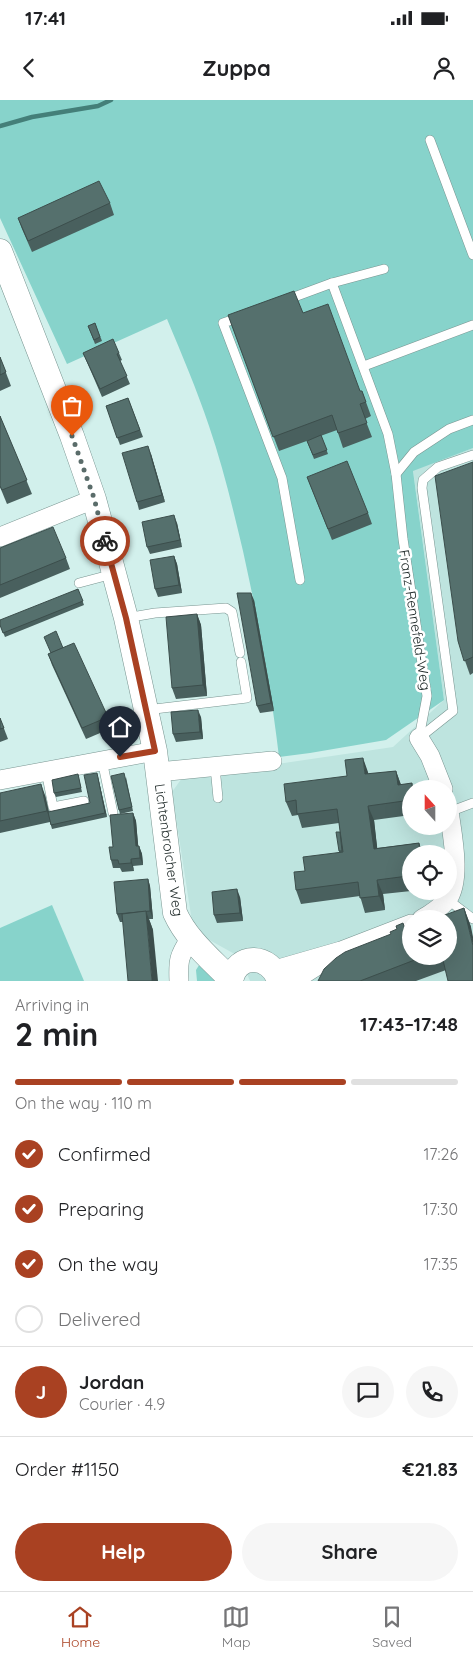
<!DOCTYPE html>
<meta charset="utf-8">
<style>
body{margin:0;font-family:Quicksand,sans-serif;background:#f6f6f6;color:#202124;height:100vh;display:flex;flex-direction:column;font-size:19px;white-space:nowrap}
*{box-sizing:border-box;margin:0}
p{font-size:16px;color:#757577}
.icon{flex:none;width:28px;height:28px;fill:none;stroke:currentColor;stroke-width:2;stroke-linecap:round;stroke-linejoin:round}
.map{position:relative;height:881px;overflow:hidden}
.details{display:flex;flex-direction:column;background:#fff;flex:1}
.details>*{flex:none}
.needle{width:32px;rotate:339deg}
.buttons{position:absolute;left:402px;top:680px;display:grid;gap:10px}
.buttons a{display:grid;place-items:center;width:55px;height:55px;border-radius:50%;background:#fff;box-shadow:0 5px 20px #0002;font-size:25px}
.pin{position:absolute;display:grid;place-items:center;width:42px;height:42px;color:#fff;margin:-51px -21px;border-radius:50% 50% 50% 0;rotate:-45deg;box-shadow:0 0 5px #0007}
.pin .icon{rotate:45deg}
.courier{position:absolute;display:grid;place-items:center;width:50px;height:50px;margin:-25px;border:4px solid #a94122;border-radius:50%;background:#fff;color:#222;box-shadow:0 1px 6px #0007}
.overview em{font-style:normal;font-weight:700}
.overview div{display:flex;flex-direction:column-reverse}
.overview{display:flex;align-items:center;justify-content:space-between;height:85px;padding:0 15px}
h1{font-size:32px;font-weight:700;line-height:38px}
.bar{display:grid;grid-template-columns:repeat(4,1fr);gap:8px 5px;align-content:center;height:60px;padding:0 15px}
.bar i{height:6px;border-radius:4px;background:#e0e0e0}
.bar .selected{background:#a94122}
.bar p{grid-column:span 4}
.line{display:flex;align-items:center;gap:12px;padding:0 15px;border-top:1px solid #e0e0e0}
.line div{flex:1}
.round{display:grid;place-items:center;flex:none;width:52px;height:52px;border-radius:26px;background:#f6f6f6}
ol{padding:0 15px;list-style:none}
li{display:flex;align-items:center;gap:15px;height:55px}
li p{margin-inline-start:auto}
li .icon{padding:5px;border-radius:50%;background:#a94122;color:#fff;stroke-width:4}
li:last-child{color:#757577}
li i{width:28px;height:28px;border:2px solid #e0e0e0;border-radius:50%}
.action{display:flex;gap:10px;margin-top:auto;padding:10px 15px}
.action a{flex:1;height:58px;border-radius:30px;background:#a94122;color:#fff;font-size:20px;font-weight:700;line-height:58px;text-align:center}
.action a+a{background:#f6f6f6;color:#202124}
.status{display:flex;justify-content:space-between;align-items:center;height:35px;padding:0 25px;background:#fff;direction:ltr}
.status svg{height:14px;fill:currentColor}
header{display:flex;justify-content:space-between;align-items:center;height:65px;padding:0 15px;background:#fff;font-size:22px;font-weight:700}
.menu{display:flex;justify-content:space-around;align-items:center;height:70px;border-top:1px solid #e0e0e0;background:#fff;font-size:14px;color:#757577}
.menu a{display:grid;justify-items:center;gap:2px}
.menu .selected{color:#a94122}
.map>svg:first-child{display:block}
</style>
<div class="status"><b>17:41</b><svg viewBox="0 0 49 12"><path d="M0 12V9h3v3zM5 12V6h3v6zM10 12V3h3v9zM15 12V0h3v12zM26 1h20v11H26zM47 4h2v5h-2z"/></svg></div>
<header><svg class="icon" aria-label="back" viewBox="0 0 24 24"><path d="M15 5l-7 7 7 7"/></svg>Zuppa<svg class="icon" aria-label="person" viewBox="0 0 24 24"><circle cx="12" cy="8" r="4"/><path d="M4 21q1-7 8-7t8 7"/></svg></header>
<div class="map">
<svg width="473" height="881" viewBox="0 0 473 881">
<rect width="100%" height="100%" fill="#d2f0ec"/>
<path fill="#bee4df" fill-rule="evenodd" d="M 473,348 L 473,881 L 250,881 L 240,857 L 204,837 L 192,822 L 172,692 L 182,678 L 393,647 L 444,600 L 413,370 ZM 411,689 L 449,689 L 449,726 L 411,726 ZM 411,754 L 449,754 L 449,791 L 411,791 ZM 411,819 L 449,819 L 449,856 L 411,856 Z"/>
<g fill="#87d3cb">
<path d="M 0,0 L 473,0 L 473,348 L 413,371 L 444,600 L 386,640 L 310,653 L 279,657 C 271,587 258,519 243,451 C 233,409 223,367 209,326 C 197,290 182,255 167,219 L 67,264 L 0,118 Z"/>
<polygon points="52,805 84,881 0,881 0,828"/>
<polygon points="201,862 219,881 197,881 196,870"/>
</g>
<g fill="none" stroke-linecap="round" stroke-linejoin="round">
<polyline stroke="#447f79" stroke-width="4.5" points="0,26 32,17 98,6 111,0"/>
<defs>
<g id="service">
<polyline points="430,40 473,155"/>
<polyline points="332,183 388,334 396,374 403,439 427,596 419,638"/>
<polyline points="286,200 332,183 384,169"/>
<polyline points="241,217 223,223 282,378 300,480"/>
<polyline points="364,266 473,225"/>
<polyline points="396,374 414,352 449,329 473,320"/>
<polyline points="79,483 113,474"/>
<polyline points="126,518 155,513 226,508 232,512 240,553"/>
<polyline points="146,610 247,598 241,562"/>
<polyline points="419,638 453,611 422,388 423,380 438,367 473,355"/>
<polyline points="102,660 113,713"/>
<polyline points="215,667 218,698"/>
<polyline points="46,671 53,707 84,701"/>
<polyline points="449,712 473,703"/>
<polyline points="447,799 473,819"/>
</g>
<g id="minor">
<polyline points="0,437 94,399"/>
<polyline points="419,638 430,656 443,689"/>
<polyline points="158,672 272,661"/>
<polyline points="0,680 155,651"/>
<path d="M 422,819 C 431,814 440,808 447,800 C 462,780 452,734 449,711"/>
<polyline points="275,870 341,851 411,824"/>
<path d="M 179,881 C 178,860 179,856 190,839"/>
<polyline points="293,881 321,863"/>
</g>
<g id="tertiary">
<path d="M 0,151 L 72,336 L 94,399 L 126,518 L 155,651 L 175,813 C 187,840 211,859 231,880"/>
<path d="M 231,881 C 236,852 271,854 279,881"/>
</g>
</defs>
<use href="#service" stroke="#799591" stroke-width="10"/>
<use href="#minor" stroke="#799591" stroke-width="20"/>
<use href="#tertiary" stroke="#799591" stroke-width="25"/>
<use href="#service" stroke="#fff" stroke-width="9"/>
<use href="#minor" stroke="#fff" stroke-width="19"/>
<use href="#tertiary" stroke="#fff" stroke-width="24"/>
</g>
<g fill="#49605e">
<polygon points="110,103 114,115 32,152 22,129 18,118"/>
<polygon points="303,213 360,291 362,291 371,316 365,319 372,337 343,348 337,330 279,351 228,215"/>
<polygon points="95,223 102,241 95,244 88,226"/>
<polygon points="83,253 119,253 122,260 120,261 130,284 102,297"/>
<polygon points="0,257 11,286 0,291"/>
<polygon points="128,298 143,337 120,345 106,306"/>
<polygon points="0,316 32,394 7,404 0,387"/>
<polygon points="321,335 328,354 314,359 307,341"/>
<polygon points="151,354 165,402 139,410 137,402"/>
<polygon points="473,362 473,573 470,575 458,541"/>
<polygon points="307,377 368,413 372,424 332,440"/>
<polygon points="177,423 182,447 150,454 147,447"/>
<polygon points="0,448 66,458 70,469 0,498"/>
<polygon points="174,456 177,464 182,493 158,497 155,489"/>
<polygon points="78,489 84,505 5,537 0,525"/>
<polygon points="254,500 274,611 260,613 257,606"/>
<polygon points="197,514 201,525 207,596 176,599 172,588"/>
<polygon points="63,548 108,617 112,628 86,639 52,565 48,554"/>
<polygon points="201,617 203,639 176,642 173,634"/>
<polygon points="0,618 8,639 0,642"/>
<polygon points="396,671 401,685 412,683 414,689 411,689 411,715 374,720 377,748 419,743 423,754 411,754 411,791 383,794 385,810 365,813 360,796 301,804 296,790 305,771 339,752 340,732 339,723 302,728 298,715 292,716 286,702 347,676 368,672 368,674"/>
<polygon points="78,674 82,692 56,697 54,693"/>
<polygon points="98,677 107,717 52,729 50,722 0,733 0,693 45,695 49,712 90,703"/>
<polygon points="126,677 133,711 120,714 119,710"/>
<polygon points="133,713 136,721 138,746 139,746 142,754 143,765 133,766 134,771 122,772 120,768 113,768 111,760 113,747"/>
<polygon points="148,779 150,786 153,819 149,819 153,830 123,822 120,822 117,814"/>
<polygon points="240,797 243,821 217,823 214,815"/>
<polygon points="464,808 471,827 446,870 416,881 318,881 411,856 449,856"/>
</g>
<g fill="#3c4e4c">
<polygon points="148,346 151,354 165,402 162,395"/>
<polygon points="174,415 177,423 182,447 180,440"/>
<polygon points="174,456 177,464 182,493 179,485"/>
<polygon points="251,493 254,500 274,611 271,603"/>
<polygon points="197,514 201,525 207,596 203,585"/>
<polygon points="198,610 201,617 203,639 200,632"/>
<polygon points="363,658 368,672 370,689 365,674"/>
<polygon points="396,671 401,685 398,685"/>
<polygon points="97,673 98,677 107,717 105,713"/>
<polygon points="41,684 45,695 51,722 47,711"/>
<polygon points="368,706 374,720 379,763 374,749"/>
<polygon points="133,713 136,721 139,754 136,746"/>
<polygon points="419,743 423,754 420,754"/>
<polygon points="139,746 142,754 143,765 140,758"/>
<polygon points="131,759 133,766 134,771 131,763"/>
<polygon points="407,763 411,776 411,784 408,776"/>
<polygon points="148,779 150,786 153,819 150,811"/>
<polygon points="377,780 383,794 385,810 379,796"/>
<polygon points="237,789 240,797 243,821 240,813"/>
<polygon points="464,808 471,827 473,837 473,846"/>
<polygon points="146,811 153,830 158,881 152,881"/>
</g>
<g fill="#55706d" stroke="#3c4e4c">
<polygon points="99,81 110,103 28,141 18,118"/>
<polygon points="294,191 303,213 328,204 360,291 362,291 366,302 360,304 367,323 338,333 332,315 273,337 228,215"/>
<polygon points="95,223 100,237 94,240 88,226"/>
<polygon points="113,239 119,253 117,254 127,276 100,289 83,253"/>
<polygon points="0,257 6,272 0,275"/>
<polygon points="128,298 140,330 117,338 106,306"/>
<polygon points="0,316 27,380 2,390 0,386"/>
<polygon points="321,335 327,350 313,355 307,341"/>
<polygon points="148,346 162,395 137,402 122,353"/>
<polygon points="347,361 368,413 328,429 307,377"/>
<polygon points="473,362 473,557 464,561 458,541 435,376"/>
<polygon points="174,415 180,440 147,447 142,422"/>
<polygon points="53,427 66,458 0,485 0,448"/>
<polygon points="174,456 179,485 155,489 150,460"/>
<polygon points="78,489 83,501 3,533 0,525 0,520"/>
<polygon points="237,493 251,493 271,603 257,606"/>
<polygon points="197,514 203,585 172,588 166,517"/>
<polygon points="56,531 63,548 51,553 44,537"/>
<polygon points="74,543 108,617 82,628 48,554"/>
<polygon points="198,610 200,632 173,634 171,612"/>
<polygon points="0,618 4,628 0,629"/>
<polygon points="363,658 365,674 396,671 398,685 412,683 412,689 411,689 411,700 368,706 374,749 419,743 420,754 411,754 411,762 407,763 408,776 377,780 379,796 360,798 358,782 296,790 294,772 305,771 303,757 343,752 337,709 297,714 296,700 286,702 284,684 347,676 345,660"/>
<polygon points="97,673 105,713 51,725 48,712 90,703 84,675"/>
<polygon points="124,673 132,707 119,710 111,676"/>
<polygon points="78,674 81,688 54,693 52,680"/>
<polygon points="41,684 47,711 0,721 0,693"/>
<polygon points="133,713 136,746 139,746 140,758 131,759 131,763 119,764 118,760 111,760 109,747 113,747 110,715"/>
<polygon points="336,732 340,732 342,751 339,751"/>
<polygon points="148,779 150,811 117,814 114,782"/>
<polygon points="237,789 240,813 214,815 212,792"/>
<polygon points="464,808 473,846 473,881 448,881 442,856 449,856 449,819 434,819"/>
<polygon points="146,811 152,881 128,881 122,814"/>
<polygon points="403,823 405,829 411,827 411,856 425,856 360,881 318,881 324,869 336,858 345,852 391,834 390,832 397,829 396,826"/>
</g>
<g fill="none" stroke-linecap="round" stroke-linejoin="round">
<polyline stroke="#5a6c6a" stroke-width="5" stroke-dasharray="0 9" points="72,336 94,398 105,441"/>
<polyline stroke="#a94122" stroke-width="6" points="105,441 126,518 155,651 120,657"/>
</g>
<g text-anchor="middle" stroke-width="5" stroke-linejoin="round" paint-order="stroke">
<g font-size="14" fill="#1a2524" stroke="#fff">
<text transform="translate(415 520) rotate(81)" y="5">Franz-Rennefeld-Weg</text>
<text transform="translate(169 750) rotate(82)" y="5">Lichtenbroicher Weg</text>
</g>
</g>
</svg>
<div class="buttons">
<a><svg class="needle" viewBox="-14 -14 28 28"><path d="M0-13l5 13h-10z" fill="#e53935"/><path d="M0 13l5-13h-10z" fill="#757577"/></svg></a>
<a><svg class="icon" aria-label="locate" viewBox="0 0 24 24"><circle cx="12" cy="12" r="6"/><path d="M12 2v4M12 18v4M2 12h4M18 12h4"/></svg></a>
<a><svg class="icon" aria-label="layers" viewBox="0 0 24 24"><path d="M12 4l9 5-9 5-9-5zM3 14l9 5 9-5"/></svg></a>
</div>
<div class="pin" style="left:72px;top:336px;background:#ea580c"><svg class="icon" aria-label="bag" viewBox="0 0 24 24"><path d="M5 8h14l-1 12H6zM9 8a3 3 0 0 1 6 0"/></svg></div>
<div class="pin" style="left:120px;top:657px;background:#1f2937"><svg class="icon" aria-label="home" viewBox="0 0 24 24"><path d="M3 11l9-7 9 7M6 9v11h12V9"/></svg></div>
<div class="courier" style="left:105px;top:441px"><svg class="icon" aria-label="bike" viewBox="0 0 24 24"><circle cx="6" cy="16" r="4"/><circle cx="18" cy="16" r="4"/><path d="M6 16l4-8h5l3 8M10 8l3 8H6M13 5h3"/></svg></div>
</div>
<section class="details">
<div class="overview"><div><h1>2 min</h1><p>Arriving in</p></div><em>17:43–17:48</em></div>
<div class="bar"><i class="selected"></i><i class="selected"></i><i class="selected"></i><i></i><p>On the way · 110 m</p></div>
<ol>
<li><svg class="icon" aria-label="check" viewBox="0 0 24 24"><path d="M5 12l5 5 9-10"/></svg>Confirmed<p>17:26</p></li>
<li><svg class="icon" aria-label="check" viewBox="0 0 24 24"><path d="M5 12l5 5 9-10"/></svg>Preparing<p>17:30</p></li>
<li><svg class="icon" aria-label="check" viewBox="0 0 24 24"><path d="M5 12l5 5 9-10"/></svg>On the way<p>17:35</p></li>
<li><i></i>Delivered</li>
</ol>
<div class="line" style="height:90px"><b class="round" style="background:#a94122;color:#fff">J</b><div><b>Jordan</b><p>Courier · 4.9</p></div><a class="round"><svg class="icon" aria-label="chat" viewBox="0 0 24 24"><path d="M4 5h16v11H9l-5 4z"/></svg></a><a class="round"><svg class="icon" aria-label="phone" viewBox="0 0 24 24"><path d="M5 4h4l2 5-3 2q2 4 5 5l2-3 5 2v4C11 20 4 13 5 4z"/></svg></a></div>
<div class="line" style="height:65px"><div>Order #1150</div><b>€21.83</b></div>
<div class="action"><a>Help</a><a>Share</a></div>
</section>
<nav class="menu">
<a class="selected"><svg class="icon" aria-label="home" viewBox="0 0 24 24"><path d="M3 11l9-7 9 7M6 9v11h12V9"/></svg>Home</a>
<a><svg class="icon" aria-label="map" viewBox="0 0 24 24"><path d="M3 6l6-2 6 2 6-2v14l-6 2-6-2-6 2zM9 4v14M15 6v14"/></svg>Map</a>
<a><svg class="icon" aria-label="saved" viewBox="0 0 24 24"><path d="M7 4h10v16l-5-4-5 4z"/></svg>Saved</a>
</nav>
